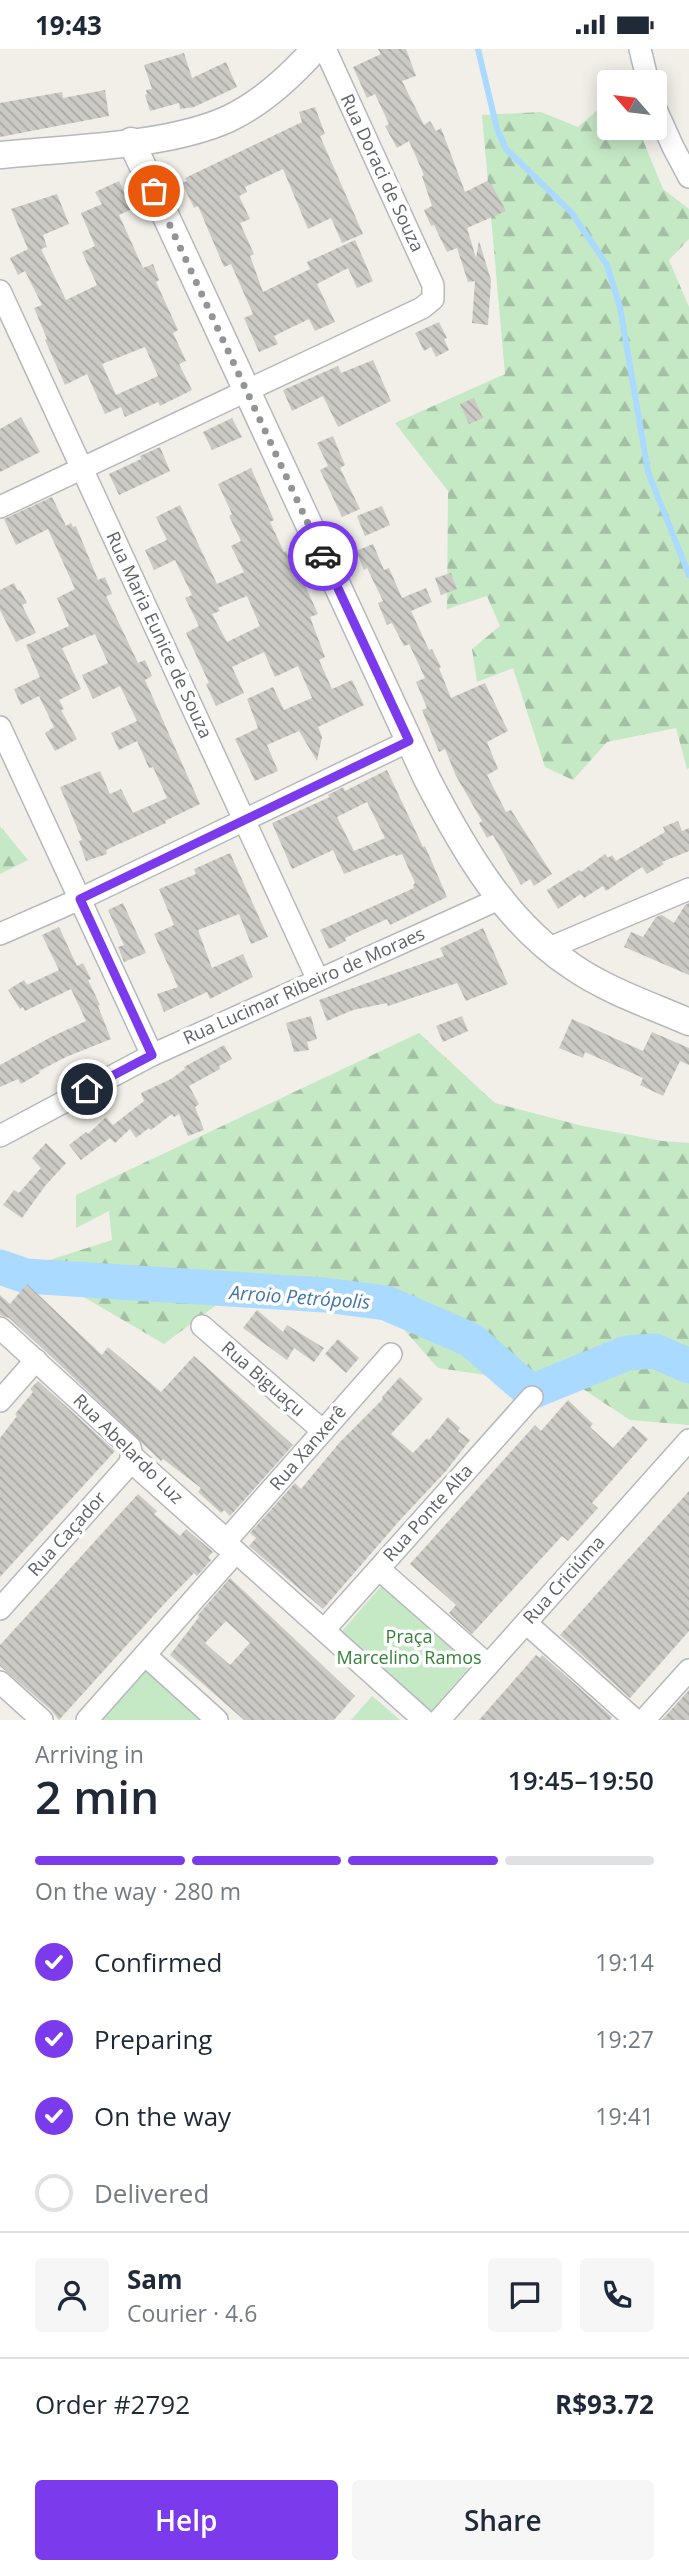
<!DOCTYPE html>
<meta charset="utf-8">
<style>
body{margin:0;font-family:"Open Sans",sans-serif;background:#f6f6f7;color:#1f2937;height:100vh;display:flex;flex-direction:column;font-size:26px;white-space:nowrap}
*{box-sizing:border-box;margin:0}
p{font-size:23px;color:#747a83}
.icon{flex:none;width:38px;height:38px;fill:none;stroke:currentColor;stroke-width:2;stroke-linecap:round;stroke-linejoin:round}
.map{position:relative;height:1671px;overflow:hidden}
.details{display:flex;flex-direction:column;background:#fff;flex:1}
.details>*{flex:none}
.needle{width:46px;rotate:298deg}
.controls{position:absolute;left:597px;top:21px;display:grid;gap:14px}
.controls a{display:grid;place-items:center;width:70px;height:70px;border-radius:7px;background:#fff;box-shadow:0 4px 18px #0003;font-size:35px}
.pin{position:absolute;display:grid;place-items:center;width:60px;height:60px;color:#fff;margin:-30px;border:4px solid #fff;border-radius:50%;box-shadow:0 2px 7px #0007}
.courier{position:absolute;display:grid;place-items:center;width:70px;height:70px;margin:-35px;border:5px solid #7c3aed;border-radius:50%;background:#fff;color:#222;box-shadow:0 2px 9px #0007}
.head em{font-style:normal;font-weight:600}
.head div{display:flex;flex-direction:column-reverse}
.head{display:flex;align-items:center;justify-content:space-between;height:119px;padding:0 35px}
h1{font-size:46px;font-weight:600;line-height:52px}
.bar{display:grid;grid-template-columns:repeat(4,1fr);gap:10px 7px;align-content:center;height:84px;padding:0 35px}
.bar i{height:9px;border-radius:5px;background:#e0e1e3}
.bar .on{background:#7c3aed}
.bar p{grid-column:span 4}
.line{display:flex;align-items:center;gap:18px;padding:0 35px;border-top:2px solid #e0e1e3}
.line div{flex:1}
.round{display:grid;place-items:center;flex:none;width:74px;height:74px;border-radius:7px;background:#f6f6f7}
ol{padding:0 35px;list-style:none}
li{display:flex;align-items:center;gap:21px;height:77px}
li p{margin-inline-start:auto}
li .icon{padding:7px;border-radius:50%;background:#7c3aed;color:#fff;stroke-width:4}
li:last-child{color:#747a83}
li i{width:38px;height:38px;border:4px solid #e0e1e3;border-radius:50%}
.cta{display:flex;gap:14px;margin-top:auto;padding:14px 35px}
.cta a{flex:1;height:80px;border-radius:7px;background:#7c3aed;color:#fff;font-size:28px;font-weight:600;line-height:80px;text-align:center}
.cta a+a{background:#f6f6f7;color:#1f2937}
.status{display:flex;justify-content:space-between;align-items:center;height:49px;padding:0 35px;background:#fff;direction:ltr}
.status svg{height:19px;fill:currentColor}
.map>svg:first-child{display:block}
</style>
<div class="status"><b>19:43</b><svg viewBox="0 0 49 12"><path d="M0 12V9h3v3zM5 12V6h3v6zM10 12V3h3v9zM15 12V0h3v12zM26 1h20v11H26zM47 4h2v5h-2z"/></svg></div>
<div class="map">
<svg width="689" height="1671" viewBox="0 0 689 1671">
<defs>
<pattern id="forest-firs" width="22" height="20" patternUnits="userSpaceOnUse" patternTransform="scale(1.75)"><rect width="22" height="20" fill="#c5e8c5"/><path d="M5 1l3.5 6h-7zM16 11l3.5 6h-7z" fill="#a3c0a4"/></pattern>
<pattern id="building-back-hatch" width="6" height="6" patternUnits="userSpaceOnUse" patternTransform="scale(1.75)"><rect width="6" height="6" fill="#cccac5"/><path d="M-1 5l2 2M0 0l6 6M5-1l2 2" fill="none" stroke="#a9a8a4"/></pattern>
</defs>
<rect width="100%" height="100%" fill="#f1efe8"/>
<g fill="#c5e8c5">
<polygon points="384,1534 474,1613 431,1662 342,1582"/>
<polygon points="146,1622 200,1671 102,1671"/>
<polygon points="372,1647 400,1671 351,1671"/>
</g>
<g fill="url(#forest-firs)">
<polygon points="609,51 609,79 638,79 663,140 689,160 689,190 669,211 689,258 689,719 687,720 676,679 607,693 573,731 545,718 513,619 477,633 472,600 500,577 487,547 447,560 448,442 395,374 505,325 482,66 541,63 578,78"/>
<polygon points="0,777 28,811 0,825"/>
<polygon points="419,984 495,1054 583,1077 662,1092 689,1094 689,1376 630,1371 583,1340 438,1319 390,1265 223,1251 164,1295 31,1217 112,1191 109,1162 76,1179 76,1146"/>
</g>
<g fill="none" stroke-linecap="round" stroke-linejoin="round">
<polyline stroke="#aadaff" stroke-width="6" points="478,0 497,80 506,100 571,163 607,216 620,258 648,423 689,526"/>
<polyline stroke="#aadaff" stroke-width="35" points="0,1218 26,1227 325,1246 386,1254 471,1291 531,1343 627,1304 655,1302 689,1317"/>
</g>
<g fill="url(#building-back-hatch)" fill-rule="evenodd">
<polygon points="378,0 406,0 416,27 402,32 424,76 430,72 436,82 441,79 465,143 489,131 506,162 467,179 476,209 479,192 491,231 488,276 472,274 475,232 468,233 457,199 447,203 434,176 431,177 424,161 432,157 422,127 424,126 409,92 397,99 385,77 389,75 375,45 367,49 353,18 381,5"/>
<polygon points="184,4 192,29 226,13 237,38 194,58 180,60 179,54 150,62 145,46 147,45 146,41 152,40 144,16"/>
<polygon points="105,41 109,67 0,88 0,54 62,43 63,49"/>
<polygon points="315,58 325,85 320,87 363,185 342,194 331,169 308,180 283,120 245,138 247,143 239,147 250,170 240,174 254,205 250,207 263,243 310,220 307,213 355,191 373,232 357,239 348,219 317,235 335,273 315,282 309,270 274,287 278,295 259,303 244,269 253,265 231,215 224,218 198,157 194,159 182,134 187,132 185,129 302,73 299,63"/>
<path d="M 119,132 L 132,160 L 119,166 L 143,219 L 153,215 L 159,231 L 156,233 L 178,281 L 173,284 L 186,312 L 179,315 L 192,341 L 160,357 L 158,353 L 125,368 L 121,358 L 105,365 L 87,325 L 65,336 L 45,291 L 47,290 L 34,259 L 42,256 L 25,222 L 18,226 L 10,209 L 28,200 L 11,160 L 57,145 L 69,175 L 43,186 L 47,198 L 41,200 L 66,251 L 97,236 L 82,203 L 95,197 L 81,164 L 102,155 L 95,143 ZM 145,298 L 158,327 L 116,346 L 102,315 Z"/>
<polygon points="439,273 447,289 444,290 449,301 436,308 431,298 424,302 415,284"/>
<polygon points="373,311 391,352 338,378 323,347 292,362 283,341 338,317 341,324"/>
<polygon points="474,349 483,369 469,375 460,355"/>
<polygon points="21,368 40,403 0,423 0,380"/>
<polygon points="232,369 242,388 212,401 203,383"/>
<polygon points="333,387 345,416 340,419 360,460 342,468 320,421 328,417 317,394"/>
<polygon points="160,398 170,422 119,446 109,425 141,410 140,407"/>
<path d="M 251,419 L 274,471 L 270,473 L 284,503 L 286,502 L 298,526 L 300,525 L 318,565 L 310,568 L 325,608 L 319,611 L 332,640 L 352,631 L 364,656 L 318,678 L 322,688 L 317,712 L 299,682 L 267,696 L 278,722 L 255,732 L 235,690 L 258,679 L 247,650 L 273,638 L 284,661 L 312,649 L 298,617 L 275,628 L 264,603 L 232,618 L 244,644 L 216,657 L 206,635 L 209,634 L 186,584 L 199,577 L 185,549 L 192,546 L 175,511 L 154,521 L 145,501 L 167,491 L 156,468 L 180,456 L 217,535 L 244,523 L 231,497 L 241,492 L 229,467 L 232,465 L 218,435 ZM 247,547 L 260,577 L 227,593 L 212,565 L 220,562 L 218,559 Z"/>
<polygon points="52,448 66,477 71,474 73,478 76,477 98,531 105,528 112,545 106,547 138,614 145,611 152,627 145,631 200,755 165,772 166,774 106,801 107,805 86,812 79,792 82,791 60,738 100,722 110,745 121,740 133,764 167,749 153,718 149,719 137,692 119,701 111,684 137,672 120,637 93,650 82,626 108,614 95,585 62,599 81,640 59,651 64,660 61,661 77,690 55,702 45,684 54,678 39,647 21,656 14,640 40,628 26,596 69,577 57,549 75,540 48,480 16,496 4,470"/>
<polygon points="382,457 390,476 365,487 357,467"/>
<polygon points="373,495 384,521 389,519 402,549 426,539 432,553 411,562 429,601 432,600 441,618 439,619 451,649 485,634 508,682 487,693 498,720 487,726 506,763 511,761 552,825 534,837 530,830 521,836 493,786 487,789 479,774 482,772 456,727 445,700 439,703 422,661 427,659 416,633 425,629 409,595 404,597 392,574 387,576 378,554 383,552 367,519 364,521 356,502"/>
<polygon points="451,524 457,540 441,546 435,529"/>
<polygon points="14,534 18,542 20,541 27,554 22,556 36,584 16,593 0,561 0,541"/>
<path d="M 387,721 L 423,798 L 425,797 L 447,848 L 390,876 L 387,870 L 345,889 L 346,892 L 329,900 L 320,881 L 414,839 L 413,836 L 415,834 L 402,805 L 396,807 L 395,805 L 344,825 L 333,801 L 292,820 L 272,774 L 330,748 L 328,746 L 343,738 L 345,742 ZM 367,753 L 385,789 L 354,802 L 337,768 Z"/>
<polygon points="678,772 682,782 689,779 689,802 662,813 664,815 647,825 642,818 606,842 603,837 584,849 581,845 558,860 547,841 579,821 581,823 605,805 608,809 612,806 616,812 665,783 663,778"/>
<polygon points="230,804 268,888 251,895 239,865 198,881 212,919 243,905 253,928 210,950 207,943 164,963 157,945 178,938 154,885 174,876 159,840 196,825 194,820"/>
<polygon points="123,854 146,904 124,913 118,898 124,896 108,861"/>
<polygon points="689,854 689,926 624,898 631,883 643,888 656,868 662,866 674,874 685,856"/>
<polygon points="59,878 77,917 83,914 91,930 88,931 100,956 98,957 111,990 66,1008 39,1022 40,1024 21,1035 18,1030 0,1038 0,1016 51,988 86,972 71,940 25,962 23,958 20,960 8,941 24,931 27,936 59,921 42,886"/>
<polygon points="483,879 508,935 466,952 457,934 388,957 387,954 353,961 327,972 319,951 444,907 440,899"/>
<polygon points="311,967 317,990 307,993 309,1001 294,1003 286,974"/>
<polygon points="462,967 468,982 443,993 436,977"/>
<polygon points="572,970 643,1002 652,983 689,999 689,1016 680,1012 663,1047 640,1036 643,1029 585,1003 583,1009 559,999"/>
<polygon points="224,996 232,1010 219,1017 220,1020 189,1037 199,1055 195,1058 204,1081 188,1087 179,1065 174,1068 172,1065 151,1081 149,1079 136,1089 130,1080 115,1094 110,1089 81,1111 69,1096 86,1083 88,1085 106,1068 113,1076 144,1052 141,1044 171,1030 185,1020 184,1018"/>
<polygon points="46,1094 66,1114 45,1137 22,1169 3,1156 14,1141 19,1144 41,1119 32,1109"/>
<polygon points="27,1235 102,1306 108,1298 161,1343 194,1307 293,1396 230,1467 224,1461 221,1464 198,1443 201,1439 163,1410 161,1412 56,1312 9,1269 0,1266 0,1246 10,1255"/>
<polygon points="257,1261 283,1283 287,1276 324,1299 314,1313 294,1299 287,1311 243,1279"/>
<polygon points="338,1290 359,1309 346,1324 325,1305"/>
<polygon points="400,1328 423,1350 391,1385 413,1404 427,1389 429,1391 448,1368 460,1379 458,1382 470,1391 446,1422 400,1471 323,1560 249,1497 256,1489 250,1484 295,1434 301,1440 340,1393 383,1350 382,1348"/>
<polygon points="38,1332 115,1402 0,1528 0,1389 17,1367 15,1365 33,1343 30,1340"/>
<polygon points="568,1351 593,1375 590,1378 613,1399 633,1377 648,1390 592,1454 598,1459 568,1492 562,1487 472,1585 449,1564 456,1556 410,1515 535,1376 541,1382"/>
<polygon points="689,1442 689,1582 630,1649 560,1586"/>
<polygon points="138,1445 157,1462 154,1465 180,1487 186,1480 213,1503 208,1508 211,1511 197,1527 194,1524 165,1554 59,1671 51,1661 0,1617 0,1596"/>
<path d="M 230,1529 L 355,1647 L 334,1671 L 244,1671 L 170,1606 L 199,1568 L 198,1566 ZM 226,1572 L 250,1594 L 230,1616 L 205,1594 Z"/>
<polygon points="536,1606 540,1609 542,1606 612,1668 610,1671 479,1671"/>
<polygon points="689,1641 689,1671 662,1671"/>
</g>
<g fill="none" stroke-linecap="round" stroke-linejoin="round">
<defs>
<g id="minor">
<polyline points="640,0 648,33"/>
<polyline points="654,56 673,98 689,128"/>
<polyline points="0,242 318,931"/>
<polyline points="0,458 422,259 433,250 433,236 325,0"/>
<polyline points="0,678 152,1006"/>
<polyline points="0,885 80,850 409,692"/>
<polyline points="547,900 689,840"/>
<polyline points="0,1087 152,1006 499,850"/>
<polyline points="202,1277 323,1382"/>
<polyline points="0,1279 130,1398 133,1411 0,1560"/>
<polyline points="391,1305 225,1493 424,1671"/>
<polyline points="0,1352 36,1311"/>
<polyline points="379,1520 488,1616"/>
<polyline points="526,1574 635,1671"/>
<polyline points="324,1581 532,1348"/>
<polyline points="145,1606 217,1671"/>
<polyline points="0,1633 42,1671"/>
<polyline points="87,1671 236,1503"/>
<polyline points="439,1671 689,1391"/>
<polyline points="644,1671 689,1621"/>
</g>
<g id="tertiary">
<path d="M 131,92 L 427,730 C 464,801 505,873 573,918 C 608,942 650,956 689,973"/>
<path d="M 0,106 C 68,99 166,98 228,70 C 262,54 290,28 315,0"/>
<polyline points="133,1411 225,1493"/>
</g>
</defs>
<use href="#minor" stroke="#b5b8bc" stroke-width="24"/>
<use href="#tertiary" stroke="#b5b8bc" stroke-width="29"/>
<use href="#minor" stroke="#fff" stroke-width="21"/>
<use href="#tertiary" stroke="#fff" stroke-width="26"/>
</g>
<g fill="none" stroke-linecap="round" stroke-linejoin="round">
<polyline stroke="#929495" stroke-width="7" stroke-dasharray="0 12.6" points="154,142 323,507"/>
<polyline stroke="#7c3aed" stroke-width="9" points="87,1040 152,1006 80,850 409,692 323,507"/>
</g>
<g text-anchor="middle" stroke-width="7" stroke-linejoin="round" paint-order="stroke">
<g font-size="18" fill="#5f6368" stroke="#fff">
<text transform="translate(382 124) rotate(65)" y="6">Rua Doraci de Souza</text>
<text transform="translate(159 586) rotate(65)" y="6">Rua Maria Eunice de Souza</text>
<text transform="translate(304 937) rotate(-24)" y="6">Rua Lucimar Ribeiro de Moraes</text>
<text transform="translate(263 1330) rotate(41)" y="6">Rua Biguaçu</text>
<text transform="translate(308 1399) rotate(-49)" y="6">Rua Xanxerê</text>
<text transform="translate(128 1400) rotate(45)" y="6">Rua Abelardo Luz</text>
<text transform="translate(428 1464) rotate(-48)" y="6">Rua Ponte Alta</text>
<text transform="translate(67 1485) rotate(-48)" y="6">Rua Caçador</text>
<text transform="translate(564 1531) rotate(-48)" y="6">Rua Criciúma</text>
</g>
<g font-size="18" fill="#348238" stroke="#fff">
<text x="409" y="1594">Praça<tspan x="409" dy="21">Marcelino Ramos</tspan></text>
</g>
<g font-size="19" font-style="italic" fill="#4174aa" stroke="#fff">
<text transform="translate(300 1248) rotate(4)" y="7">Arroio Petrópolis</text>
</g>
</g>
</svg>
<div class="controls">
<a><svg class="needle" viewBox="-14 -14 28 28"><path d="M0-13l5 13h-10z" fill="#e53935"/><path d="M0 13l5-13h-10z" fill="#747a83"/></svg></a>
</div>
<div class="pin" style="left:154px;top:142px;background:#ea580c"><svg class="icon" aria-label="bag" viewBox="0 0 24 24"><path d="M5 8h14l-1 12H6zM9 8a3 3 0 0 1 6 0"/></svg></div>
<div class="pin" style="left:87px;top:1040px;background:#1f2937"><svg class="icon" aria-label="home" viewBox="0 0 24 24"><path d="M3 11l9-7 9 7M6 9v11h12V9"/></svg></div>
<div class="courier" style="left:323px;top:507px"><svg class="icon" aria-label="car" viewBox="0 0 24 24"><path d="M5 17H2v-5l4-1 3-4h7l3 4 3 1v5h-3M9 17h6M6 11h13"/><circle cx="7" cy="17" r="2"/><circle cx="17" cy="17" r="2"/></svg></div>
</div>
<section class="details">
<div class="head"><div><h1>2 min</h1><p>Arriving in</p></div><em>19:45–19:50</em></div>
<div class="bar"><i class="on"></i><i class="on"></i><i class="on"></i><i></i><p>On the way · 280 m</p></div>
<ol>
<li><svg class="icon" aria-label="check" viewBox="0 0 24 24"><path d="M5 12l5 5 9-10"/></svg>Confirmed<p>19:14</p></li>
<li><svg class="icon" aria-label="check" viewBox="0 0 24 24"><path d="M5 12l5 5 9-10"/></svg>Preparing<p>19:27</p></li>
<li><svg class="icon" aria-label="check" viewBox="0 0 24 24"><path d="M5 12l5 5 9-10"/></svg>On the way<p>19:41</p></li>
<li><i></i>Delivered</li>
</ol>
<div class="line" style="height:126px"><a class="round"><svg class="icon" aria-label="person" viewBox="0 0 24 24"><circle cx="12" cy="8" r="4"/><path d="M4 21q1-7 8-7t8 7"/></svg></a><div><b>Sam</b><p>Courier · 4.6</p></div><a class="round"><svg class="icon" aria-label="chat" viewBox="0 0 24 24"><path d="M4 5h16v11H9l-5 4z"/></svg></a><a class="round"><svg class="icon" aria-label="phone" viewBox="0 0 24 24"><path d="M5 4h4l2 5-3 2q2 4 5 5l2-3 5 2v4C11 20 4 13 5 4z"/></svg></a></div>
<div class="line" style="height:91px"><div>Order #2792</div><b>R$93.72</b></div>
<div class="cta"><a>Help</a><a>Share</a></div>
</section>
